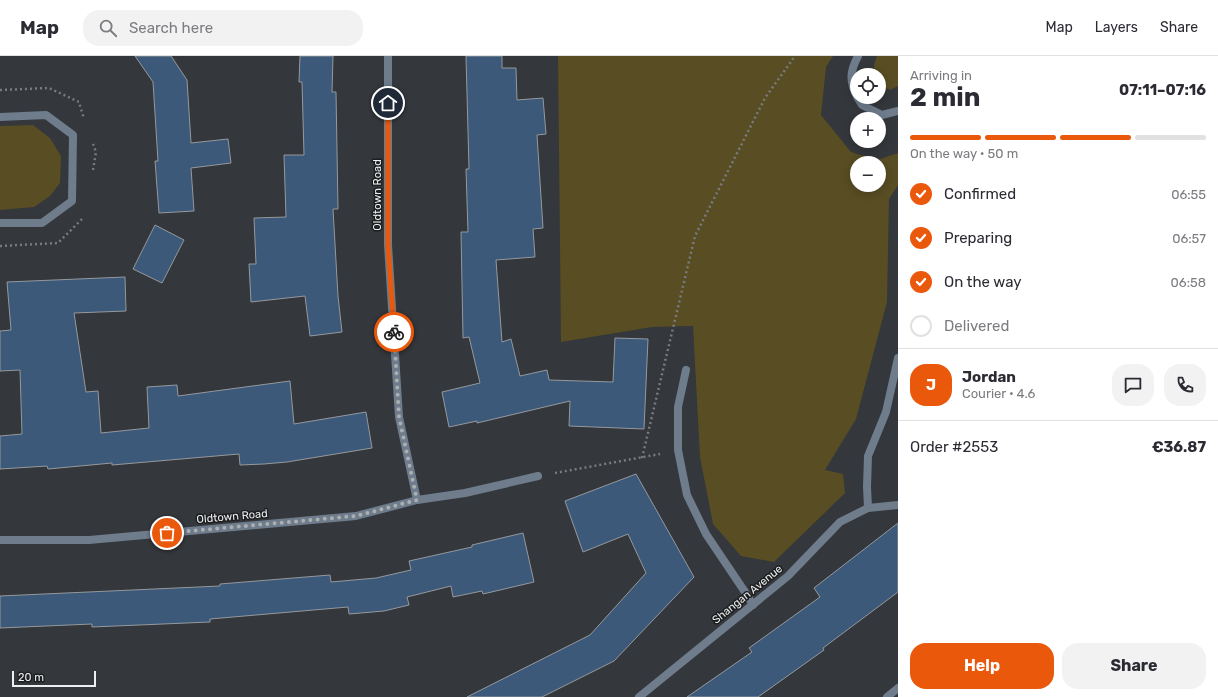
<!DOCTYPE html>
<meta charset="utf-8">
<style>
body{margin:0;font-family:Rubik,sans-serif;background:#f2f2f3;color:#2b2b33;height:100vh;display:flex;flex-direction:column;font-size:15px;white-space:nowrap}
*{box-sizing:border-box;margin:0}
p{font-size:13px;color:#7c7c81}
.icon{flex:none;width:22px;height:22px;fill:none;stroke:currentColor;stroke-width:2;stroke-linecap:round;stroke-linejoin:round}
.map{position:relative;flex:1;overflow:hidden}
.sheet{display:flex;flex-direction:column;background:#fff;width:320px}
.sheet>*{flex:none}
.tools{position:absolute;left:850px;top:12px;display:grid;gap:8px}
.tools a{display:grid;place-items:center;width:36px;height:36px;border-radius:50%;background:#fff;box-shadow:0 2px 10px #0003;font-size:20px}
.scale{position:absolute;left:12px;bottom:10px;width:84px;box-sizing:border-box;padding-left:4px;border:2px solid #edeff1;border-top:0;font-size:11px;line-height:14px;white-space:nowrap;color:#edeff1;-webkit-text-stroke:3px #1d1e20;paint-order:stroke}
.pin{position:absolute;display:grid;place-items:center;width:34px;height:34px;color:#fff;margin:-17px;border:2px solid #fff;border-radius:50%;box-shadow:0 1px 4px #0007}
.courier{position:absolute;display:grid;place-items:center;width:40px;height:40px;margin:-20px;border:3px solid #ea580c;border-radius:50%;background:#fff;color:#222;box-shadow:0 1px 5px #0007}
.headline em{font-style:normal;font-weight:700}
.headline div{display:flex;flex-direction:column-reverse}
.headline{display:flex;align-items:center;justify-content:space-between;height:68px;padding:0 12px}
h1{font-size:26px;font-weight:700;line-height:30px}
.bar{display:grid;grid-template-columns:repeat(4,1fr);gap:6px 4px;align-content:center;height:48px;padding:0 12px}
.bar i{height:5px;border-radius:3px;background:#e1e1e2}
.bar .active{background:#ea580c}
.bar p{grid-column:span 4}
.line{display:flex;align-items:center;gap:10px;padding:0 12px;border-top:1px solid #e1e1e2}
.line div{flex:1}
.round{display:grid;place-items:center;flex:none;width:42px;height:42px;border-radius:16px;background:#f2f2f3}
ol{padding:0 12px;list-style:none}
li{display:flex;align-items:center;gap:12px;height:44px}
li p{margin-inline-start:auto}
li .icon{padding:4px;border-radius:50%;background:#ea580c;color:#fff;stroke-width:4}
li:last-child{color:#7c7c81}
li i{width:22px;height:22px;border:2px solid #e1e1e2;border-radius:50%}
.cta{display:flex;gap:8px;margin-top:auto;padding:8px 12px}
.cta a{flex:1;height:46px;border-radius:16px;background:#ea580c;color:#fff;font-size:16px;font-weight:700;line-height:46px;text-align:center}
.cta a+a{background:#f2f2f3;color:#2b2b33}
header{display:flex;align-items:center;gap:24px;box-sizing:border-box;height:56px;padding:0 20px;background:#fff;border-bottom:1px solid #e1e1e2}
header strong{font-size:19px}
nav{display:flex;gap:22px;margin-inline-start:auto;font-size:14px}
.search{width:280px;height:36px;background:#f2f2f3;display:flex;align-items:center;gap:10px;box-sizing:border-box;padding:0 14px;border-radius:16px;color:#7c7c81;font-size:15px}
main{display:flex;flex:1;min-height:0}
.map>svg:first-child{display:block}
</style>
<header>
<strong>Map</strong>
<div class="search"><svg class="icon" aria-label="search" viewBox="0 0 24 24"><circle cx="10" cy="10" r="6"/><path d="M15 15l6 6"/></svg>Search here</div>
<nav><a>Map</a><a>Layers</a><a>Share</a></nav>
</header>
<main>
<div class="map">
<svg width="898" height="641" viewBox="0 0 898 641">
<rect width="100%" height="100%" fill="#34373b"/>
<g fill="#584d23" fill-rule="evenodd">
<path d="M 558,0 L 833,0 L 826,11 L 821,59 L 851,96 L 877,104 L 898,97 L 898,129 L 889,143 L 887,246 L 856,363 L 825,414 L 843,418 L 845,437 L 774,506 L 741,500 L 713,468 L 700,401 L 693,270 L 652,271 L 561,286 ZM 857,107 L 879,107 L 879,129 L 857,129 Z"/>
<polygon points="877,0 898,0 898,30 890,34 879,29 879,19 874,19 874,9"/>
<polygon points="33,69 50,82 61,100 60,127 50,140 34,151 0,154 0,70"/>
</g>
<g fill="#3c597a" stroke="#95999d">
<polygon points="135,0 171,0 187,24 191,87 228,83 231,107 191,112 194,155 159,157 155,105 158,105 153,26"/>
<polygon points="300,0 333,0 332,36 336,36 338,153 333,153 338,240 342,276 310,280 305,240 251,246 249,208 256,208 254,162 286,161 284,99 304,99 302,26 299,26"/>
<polygon points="466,0 502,0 502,12 516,12 517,44 543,42 546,78 537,79 543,172 533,173 535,201 496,204 502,286 511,283 520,320 547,314 549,324 613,326 615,282 648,283 644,373 569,370 570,345 477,367 477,365 449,371 442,336 480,327 469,281 463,282 461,176 468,176 466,113 469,113"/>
<polygon points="155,169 184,184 162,227 133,213"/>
<polygon points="125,221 126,255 74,257 86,336 98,335 101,377 149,372 147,331 177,329 178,340 290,325 294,368 366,356 372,392 287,406 264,408 240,409 239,398 112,409 112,407 48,413 47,410 0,413 0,380 22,378 20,314 0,315 0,275 11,274 7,226"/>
<polygon points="636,418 694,521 614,605 542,641 467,641 590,579 646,517 628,478 583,496 565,445"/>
<polygon points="898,467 898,536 823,592 824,594 758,641 687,641 752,596 749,592 820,541 814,532"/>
<polygon points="523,477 534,526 483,538 482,535 453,541 451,530 407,541 409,549 384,555 349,558 348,551 210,563 210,566 92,571 92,568 0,572 0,540 220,530 220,528 330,519 331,526 376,522 411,514 409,505 472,491 472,489"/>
</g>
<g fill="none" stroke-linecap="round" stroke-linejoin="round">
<g stroke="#797b7e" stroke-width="2.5" stroke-dasharray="2 3" stroke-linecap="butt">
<polyline points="0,34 49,32 79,46 84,63"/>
<polyline points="93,114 96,96 93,88"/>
<polyline points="0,190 58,187 82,163"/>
<polyline points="642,402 695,180 765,42 795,0"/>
<polyline points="555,417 660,398"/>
</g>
<g stroke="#6e7c8c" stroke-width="8">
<path d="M 857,40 C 849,26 850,15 858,0"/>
<polyline points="857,41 862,49 882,59 898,55"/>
<polyline points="0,61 46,59 73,79 72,145 42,167 0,167"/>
<polyline points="686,314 678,351 678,394 687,439 706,478 745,536 753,549"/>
<polyline points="417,444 465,437 538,420"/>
<polyline points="868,452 867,431 868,400 886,356 898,302"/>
<polyline points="0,484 89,484 356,460 417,444 399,361 388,189 388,0"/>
<polyline points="639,641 788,520 840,466 868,452 898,449"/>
<polyline points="887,641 898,632"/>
</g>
</g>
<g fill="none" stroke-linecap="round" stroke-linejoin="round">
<polyline stroke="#acafb1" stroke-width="4" stroke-dasharray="0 7.2" points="167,477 356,460 417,444 399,361 394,276"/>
<polyline stroke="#ea580c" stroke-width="5" points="388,47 388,189 394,276"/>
</g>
<g text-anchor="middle" stroke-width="3" stroke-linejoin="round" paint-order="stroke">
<g font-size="11" fill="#edeff1" stroke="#1d1e20">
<text transform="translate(377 139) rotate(-90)" y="4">Oldtown Road</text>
<text transform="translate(232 460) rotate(-5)" y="4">Oldtown Road</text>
<text transform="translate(747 538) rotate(-39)" y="4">Shangan Avenue</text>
</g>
</g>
</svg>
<div class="tools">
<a><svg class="icon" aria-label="locate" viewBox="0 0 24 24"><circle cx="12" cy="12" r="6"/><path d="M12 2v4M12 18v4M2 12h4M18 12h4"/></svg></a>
<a>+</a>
<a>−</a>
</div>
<div class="scale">20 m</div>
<div class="pin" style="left:167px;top:477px;background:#ea580c"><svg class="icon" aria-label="bag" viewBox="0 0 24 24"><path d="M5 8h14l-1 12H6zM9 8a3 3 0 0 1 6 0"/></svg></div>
<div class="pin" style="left:388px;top:47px;background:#1f2937"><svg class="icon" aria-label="home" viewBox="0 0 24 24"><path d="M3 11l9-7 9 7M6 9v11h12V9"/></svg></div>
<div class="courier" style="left:394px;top:276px"><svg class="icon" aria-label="bike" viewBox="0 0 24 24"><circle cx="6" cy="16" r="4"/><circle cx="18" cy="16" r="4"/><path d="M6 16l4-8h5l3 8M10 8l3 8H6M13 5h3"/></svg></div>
</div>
<section class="sheet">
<div class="headline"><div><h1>2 min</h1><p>Arriving in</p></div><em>07:11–07:16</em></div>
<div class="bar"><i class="active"></i><i class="active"></i><i class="active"></i><i></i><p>On the way · 50 m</p></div>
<ol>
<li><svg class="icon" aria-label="check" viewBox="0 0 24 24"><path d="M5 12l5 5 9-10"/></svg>Confirmed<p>06:55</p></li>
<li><svg class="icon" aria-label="check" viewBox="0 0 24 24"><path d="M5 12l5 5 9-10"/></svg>Preparing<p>06:57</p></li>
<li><svg class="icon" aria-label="check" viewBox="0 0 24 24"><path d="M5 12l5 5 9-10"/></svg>On the way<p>06:58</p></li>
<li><i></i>Delivered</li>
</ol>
<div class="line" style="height:72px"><b class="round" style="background:#ea580c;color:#fff">J</b><div><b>Jordan</b><p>Courier · 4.6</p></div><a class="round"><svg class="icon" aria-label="chat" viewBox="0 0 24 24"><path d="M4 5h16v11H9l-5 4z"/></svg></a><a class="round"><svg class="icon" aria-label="phone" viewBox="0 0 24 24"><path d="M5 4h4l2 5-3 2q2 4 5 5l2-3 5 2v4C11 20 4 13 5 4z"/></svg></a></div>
<div class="line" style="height:52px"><div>Order #2553</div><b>€36.87</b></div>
<div class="cta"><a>Help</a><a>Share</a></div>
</section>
</main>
